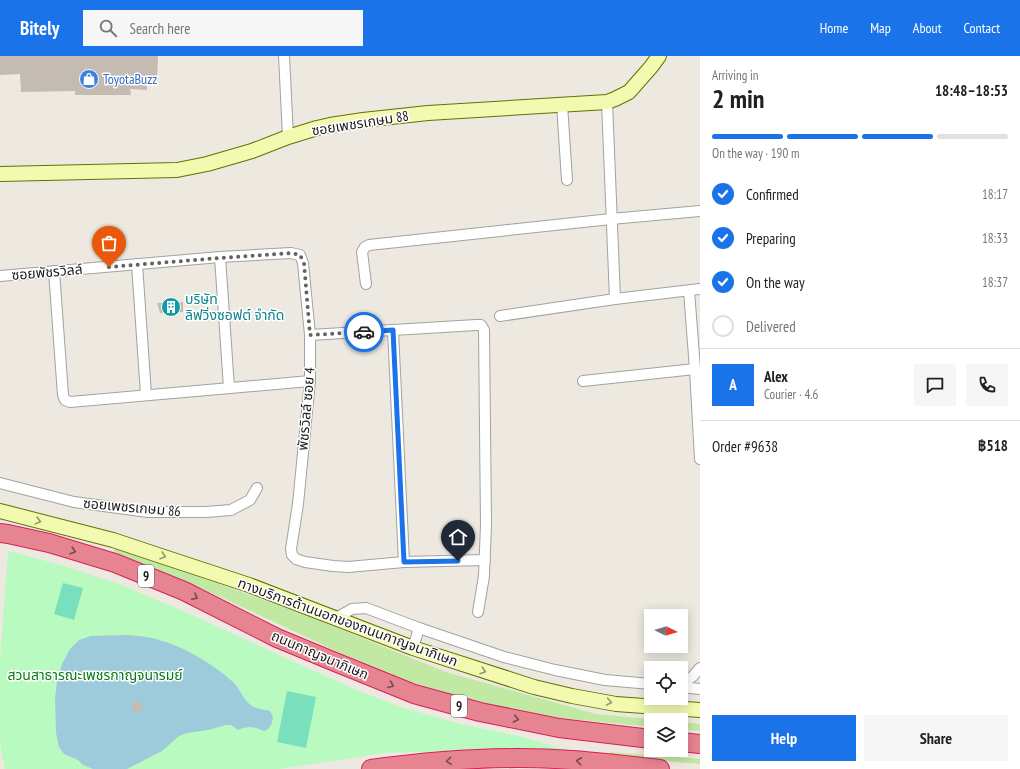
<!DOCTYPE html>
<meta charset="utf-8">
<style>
body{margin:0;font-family:"PT Sans Narrow","Noto Sans Thai",sans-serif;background:#f6f6f6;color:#202124;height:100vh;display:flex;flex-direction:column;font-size:15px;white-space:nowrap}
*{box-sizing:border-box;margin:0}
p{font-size:13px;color:#757577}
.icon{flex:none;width:22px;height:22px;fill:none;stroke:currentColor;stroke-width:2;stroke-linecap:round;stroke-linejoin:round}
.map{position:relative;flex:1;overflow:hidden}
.panel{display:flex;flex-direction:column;background:#fff;width:320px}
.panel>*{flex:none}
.needle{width:26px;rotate:95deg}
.controls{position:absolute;left:644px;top:553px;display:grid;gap:8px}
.controls a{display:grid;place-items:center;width:44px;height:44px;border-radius:0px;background:#fff;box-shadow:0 2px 10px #0003;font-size:20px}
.pin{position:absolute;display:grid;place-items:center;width:34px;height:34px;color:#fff;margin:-41px -17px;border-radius:50% 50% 50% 0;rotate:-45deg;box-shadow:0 0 4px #0007}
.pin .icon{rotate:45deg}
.courier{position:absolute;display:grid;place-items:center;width:40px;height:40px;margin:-20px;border:3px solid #1a73e8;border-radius:50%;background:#fff;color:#222;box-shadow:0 1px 5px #0007}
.summary em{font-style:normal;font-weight:700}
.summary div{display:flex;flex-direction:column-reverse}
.summary{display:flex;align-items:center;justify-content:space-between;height:68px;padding:0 12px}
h1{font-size:26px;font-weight:700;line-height:30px}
.bar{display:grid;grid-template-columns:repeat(4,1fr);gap:6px 4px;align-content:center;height:48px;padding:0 12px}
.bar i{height:5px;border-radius:3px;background:#e0e0e0}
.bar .current{background:#1a73e8}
.bar p{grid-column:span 4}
.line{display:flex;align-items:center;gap:10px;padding:0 12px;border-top:1px solid #e0e0e0}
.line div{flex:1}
.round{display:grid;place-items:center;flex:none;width:42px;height:42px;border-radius:0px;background:#f6f6f6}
ol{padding:0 12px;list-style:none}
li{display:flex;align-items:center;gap:12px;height:44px}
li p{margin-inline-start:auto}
li .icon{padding:4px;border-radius:50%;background:#1a73e8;color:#fff;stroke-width:4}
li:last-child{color:#757577}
li i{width:22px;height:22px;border:2px solid #e0e0e0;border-radius:50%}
.cta{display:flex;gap:8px;margin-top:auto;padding:8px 12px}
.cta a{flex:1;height:46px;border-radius:0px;background:#1a73e8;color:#fff;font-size:16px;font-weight:700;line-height:46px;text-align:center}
.cta a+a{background:#f6f6f6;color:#202124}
header{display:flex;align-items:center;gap:24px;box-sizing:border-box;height:56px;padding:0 20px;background:#1a73e8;color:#fff}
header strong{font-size:19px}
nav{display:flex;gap:22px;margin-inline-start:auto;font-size:14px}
.search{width:280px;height:36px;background:#f6f6f6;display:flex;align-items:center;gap:10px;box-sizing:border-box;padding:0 14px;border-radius:0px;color:#757577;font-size:15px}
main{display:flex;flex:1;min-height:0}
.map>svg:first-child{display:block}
</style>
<header>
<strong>Bitely</strong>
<div class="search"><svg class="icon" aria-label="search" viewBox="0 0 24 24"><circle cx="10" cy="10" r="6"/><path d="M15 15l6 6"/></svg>Search here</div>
<nav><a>Home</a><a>Map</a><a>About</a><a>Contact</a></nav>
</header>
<main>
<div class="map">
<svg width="700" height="713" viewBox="0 0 700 713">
<rect width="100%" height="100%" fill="#ede9e0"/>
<g fill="#c2e9a3">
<polygon points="116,490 313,562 446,616 596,658 661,664 651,664 651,671 541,660 506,653 394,622 199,531 113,497"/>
<polygon points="681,666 700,668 700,675 681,673"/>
<polygon points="610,696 700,703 700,708 609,700"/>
</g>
<polygon fill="#b9fac1" points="8,495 61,509 119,528 185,556 354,633 401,651 460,668 519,680 566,694 473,694 386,697 279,713 5,713 1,695 0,682 0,604"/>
<g fill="#7adfbc">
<polygon points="63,527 83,532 74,564 54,558"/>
<polygon points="287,635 316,641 306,692 277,686"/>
</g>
<path fill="#9ecbdc" d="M 126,579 C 137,580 148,580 159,584 C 185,591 213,608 233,626 C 240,633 244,645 252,650 C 257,653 265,654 270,655 L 273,661 C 272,667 271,672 265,675 C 253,671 251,669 238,674 L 231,669 L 226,669 L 208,674 L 187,677 L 179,680 L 162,695 L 127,713 L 93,713 L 83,709 L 78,704 L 64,698 L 59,691 L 56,677 L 55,643 L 57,624 L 62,608 L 70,593 L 79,584 L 91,580 Z"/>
<g fill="#c4bbb3">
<polygon points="0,0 158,0 157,26 147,27 147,34 130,33 131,39 75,39 75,35 21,36 20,18 0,19"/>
<polygon points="183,246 183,256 160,257 157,247"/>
<circle cx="137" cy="651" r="5.5"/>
</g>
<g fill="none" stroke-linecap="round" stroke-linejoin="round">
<defs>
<g id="street">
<polyline points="284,0 288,81"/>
<polyline points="607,46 615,243"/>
<polyline points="562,48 567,124"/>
<polyline points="220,201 229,332"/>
<polyline points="137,208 146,339"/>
<polyline points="54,215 63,339 65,344 70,346 310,325"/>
<polyline points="0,220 220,201 291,197 300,199 303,207 310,279 310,325 298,448 291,493 292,499 296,503 305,506 333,510 348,511 404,506 485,504"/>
<polyline points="366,228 362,196 365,191 369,189 611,163 700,155"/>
<polyline points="689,235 695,313 700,403"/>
<polyline points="500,260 615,243 700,233"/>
<polyline points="393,274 404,506"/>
<polyline points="310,279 476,269 481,269 484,274 486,468 484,520 478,556"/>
<polyline points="583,325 695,313"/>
<polyline points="0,427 74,446 148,456 206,456 231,454 250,444 257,432"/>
<polyline points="336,562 352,553 366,552 419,572 504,601 555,614 605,624 651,628"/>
<polyline points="413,592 419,572"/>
<polyline points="681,629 693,620 700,612"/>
<polyline points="681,631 700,633"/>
</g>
<g id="secondary">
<polyline points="0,118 177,114 207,108 252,95 288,81 317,72 330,69 363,64 428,57 607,46 615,43 629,36 651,11 659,0"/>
<polyline points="0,455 113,484 158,499 249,529 413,592 534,631 572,640 616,648 700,654"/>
</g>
<g id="highway">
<polyline points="0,477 8,478 49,487 115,507 184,535 277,582 335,606 414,638 480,656 559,672 651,683"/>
<polyline points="681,686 700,688"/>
<path d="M 371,713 C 437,704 505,699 572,704 C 601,706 630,710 660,713"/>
</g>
</defs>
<use href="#street" stroke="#a2a2a2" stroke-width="12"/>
<use href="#secondary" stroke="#607102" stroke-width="16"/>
<use href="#highway" stroke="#d81f57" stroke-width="20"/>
<use href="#street" stroke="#fff" stroke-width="10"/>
<use href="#secondary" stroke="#f3fab0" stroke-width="14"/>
<use href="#highway" stroke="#e78492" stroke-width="18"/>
</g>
<defs><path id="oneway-chevron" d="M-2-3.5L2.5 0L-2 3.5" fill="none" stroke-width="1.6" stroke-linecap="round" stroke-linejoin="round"/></defs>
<g stroke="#92966d">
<use href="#oneway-chevron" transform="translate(38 465) rotate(15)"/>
<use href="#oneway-chevron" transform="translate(163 500) rotate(18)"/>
<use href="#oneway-chevron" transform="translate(483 615) rotate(18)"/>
<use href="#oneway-chevron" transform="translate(609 646) rotate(10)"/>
</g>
<g stroke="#774a51">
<use href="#oneway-chevron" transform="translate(73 495) rotate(16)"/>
<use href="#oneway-chevron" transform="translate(195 541) rotate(27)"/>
<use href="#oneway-chevron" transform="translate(391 629) rotate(22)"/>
<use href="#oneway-chevron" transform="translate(516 663) rotate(11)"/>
<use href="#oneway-chevron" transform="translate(449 705) rotate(175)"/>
<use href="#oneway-chevron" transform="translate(579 705) rotate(-174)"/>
</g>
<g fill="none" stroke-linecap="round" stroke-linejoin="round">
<polyline stroke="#646360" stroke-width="4" stroke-dasharray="0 7.2" points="109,211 220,202 291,197 300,199 304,207 310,279 364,276"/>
<polyline stroke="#1a73e8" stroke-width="5" points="364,276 393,274 404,506 458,505"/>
</g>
<defs>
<symbol id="shop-disc" viewBox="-11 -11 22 22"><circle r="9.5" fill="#3f7fe0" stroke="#fff"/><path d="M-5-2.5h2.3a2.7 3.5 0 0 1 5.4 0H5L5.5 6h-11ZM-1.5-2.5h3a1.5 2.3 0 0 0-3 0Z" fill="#fff"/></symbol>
<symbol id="building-disc" viewBox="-11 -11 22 22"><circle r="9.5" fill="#0f9aa8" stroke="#fff"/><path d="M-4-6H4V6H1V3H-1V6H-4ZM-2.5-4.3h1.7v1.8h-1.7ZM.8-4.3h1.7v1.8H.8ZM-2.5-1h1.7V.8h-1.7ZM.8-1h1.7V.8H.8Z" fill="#fff"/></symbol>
</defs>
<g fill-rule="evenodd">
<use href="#shop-disc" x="78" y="12" width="22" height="22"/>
<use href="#building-disc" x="160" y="240" width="22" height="22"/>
</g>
<g text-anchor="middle" stroke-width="3" stroke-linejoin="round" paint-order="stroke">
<g fill="#fff" stroke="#5f5f5f" stroke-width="1">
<rect x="138" y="509" width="16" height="22" rx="3"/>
<rect x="451" y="639" width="16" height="22" rx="3"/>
</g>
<g font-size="13" font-weight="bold" fill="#1b1b1b">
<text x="146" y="525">9</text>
<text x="459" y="655">9</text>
</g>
<g font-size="14" fill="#366cbe" stroke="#fff" text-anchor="start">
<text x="103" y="28">ToyotaBuzz</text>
</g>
<g font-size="14" fill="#1b1b1b" stroke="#fff">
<text transform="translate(360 67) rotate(-9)" y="5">ซอยเพชรเกษม 88</text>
<text transform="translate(47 216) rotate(-5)" y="5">ซอยพัชรวิลล์</text>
<text transform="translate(306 353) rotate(-85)" y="5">พัชรวิลล์ ซอย 4</text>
<text transform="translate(132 451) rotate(5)" y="5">ซอยเพชรเกษม 86</text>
<text transform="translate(348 566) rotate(20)" y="5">ทางบริการด้านนอกของถนนกาญจนาภิเษก</text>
<text transform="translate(320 599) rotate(23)" y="5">ถนนกาญจนาภิเษก</text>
</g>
<g font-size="14" fill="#0d838f" stroke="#fff" text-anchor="start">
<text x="185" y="248">บริษัท<tspan x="185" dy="16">ลิฟวิ่งซอฟต์ จำกัด</tspan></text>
</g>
<g font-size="14" fill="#097917" stroke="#fff">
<text x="95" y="624">สวนสาธารณะเพชรกาญจนารมย์</text>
</g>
</g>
</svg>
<div class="controls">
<a><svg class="needle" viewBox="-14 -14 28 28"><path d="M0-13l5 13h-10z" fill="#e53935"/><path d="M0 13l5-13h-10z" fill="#757577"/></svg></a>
<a><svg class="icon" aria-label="locate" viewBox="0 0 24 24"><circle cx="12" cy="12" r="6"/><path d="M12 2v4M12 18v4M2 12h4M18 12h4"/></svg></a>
<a><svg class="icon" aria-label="layers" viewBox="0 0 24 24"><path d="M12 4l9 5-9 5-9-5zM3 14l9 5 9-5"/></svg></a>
</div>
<div class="pin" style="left:109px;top:211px;background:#ea580c"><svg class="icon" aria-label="bag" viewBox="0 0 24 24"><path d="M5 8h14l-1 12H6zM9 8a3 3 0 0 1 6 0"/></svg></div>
<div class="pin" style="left:458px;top:505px;background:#1f2937"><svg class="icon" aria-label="home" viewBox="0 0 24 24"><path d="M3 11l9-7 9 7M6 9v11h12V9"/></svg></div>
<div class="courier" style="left:364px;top:276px"><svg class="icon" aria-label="car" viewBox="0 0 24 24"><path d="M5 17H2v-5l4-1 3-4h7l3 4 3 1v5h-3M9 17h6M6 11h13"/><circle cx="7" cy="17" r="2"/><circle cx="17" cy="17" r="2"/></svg></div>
</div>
<section class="panel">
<div class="summary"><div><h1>2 min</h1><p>Arriving in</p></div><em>18:48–18:53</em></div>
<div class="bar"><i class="current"></i><i class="current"></i><i class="current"></i><i></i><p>On the way · 190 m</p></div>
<ol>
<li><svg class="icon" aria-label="check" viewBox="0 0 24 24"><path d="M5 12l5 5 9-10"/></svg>Confirmed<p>18:17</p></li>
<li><svg class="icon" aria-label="check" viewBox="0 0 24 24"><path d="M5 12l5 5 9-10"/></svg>Preparing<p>18:33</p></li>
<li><svg class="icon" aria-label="check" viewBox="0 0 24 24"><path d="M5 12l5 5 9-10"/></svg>On the way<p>18:37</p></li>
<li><i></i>Delivered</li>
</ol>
<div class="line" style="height:72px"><b class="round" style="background:#1a73e8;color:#fff">A</b><div><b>Alex</b><p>Courier · 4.6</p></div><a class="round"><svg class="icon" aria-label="chat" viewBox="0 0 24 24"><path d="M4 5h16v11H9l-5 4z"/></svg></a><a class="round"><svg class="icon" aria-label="phone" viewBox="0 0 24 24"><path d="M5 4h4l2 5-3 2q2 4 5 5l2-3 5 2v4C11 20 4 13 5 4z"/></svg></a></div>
<div class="line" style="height:52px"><div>Order #9638</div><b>฿518</b></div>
<div class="cta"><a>Help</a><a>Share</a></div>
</section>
</main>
